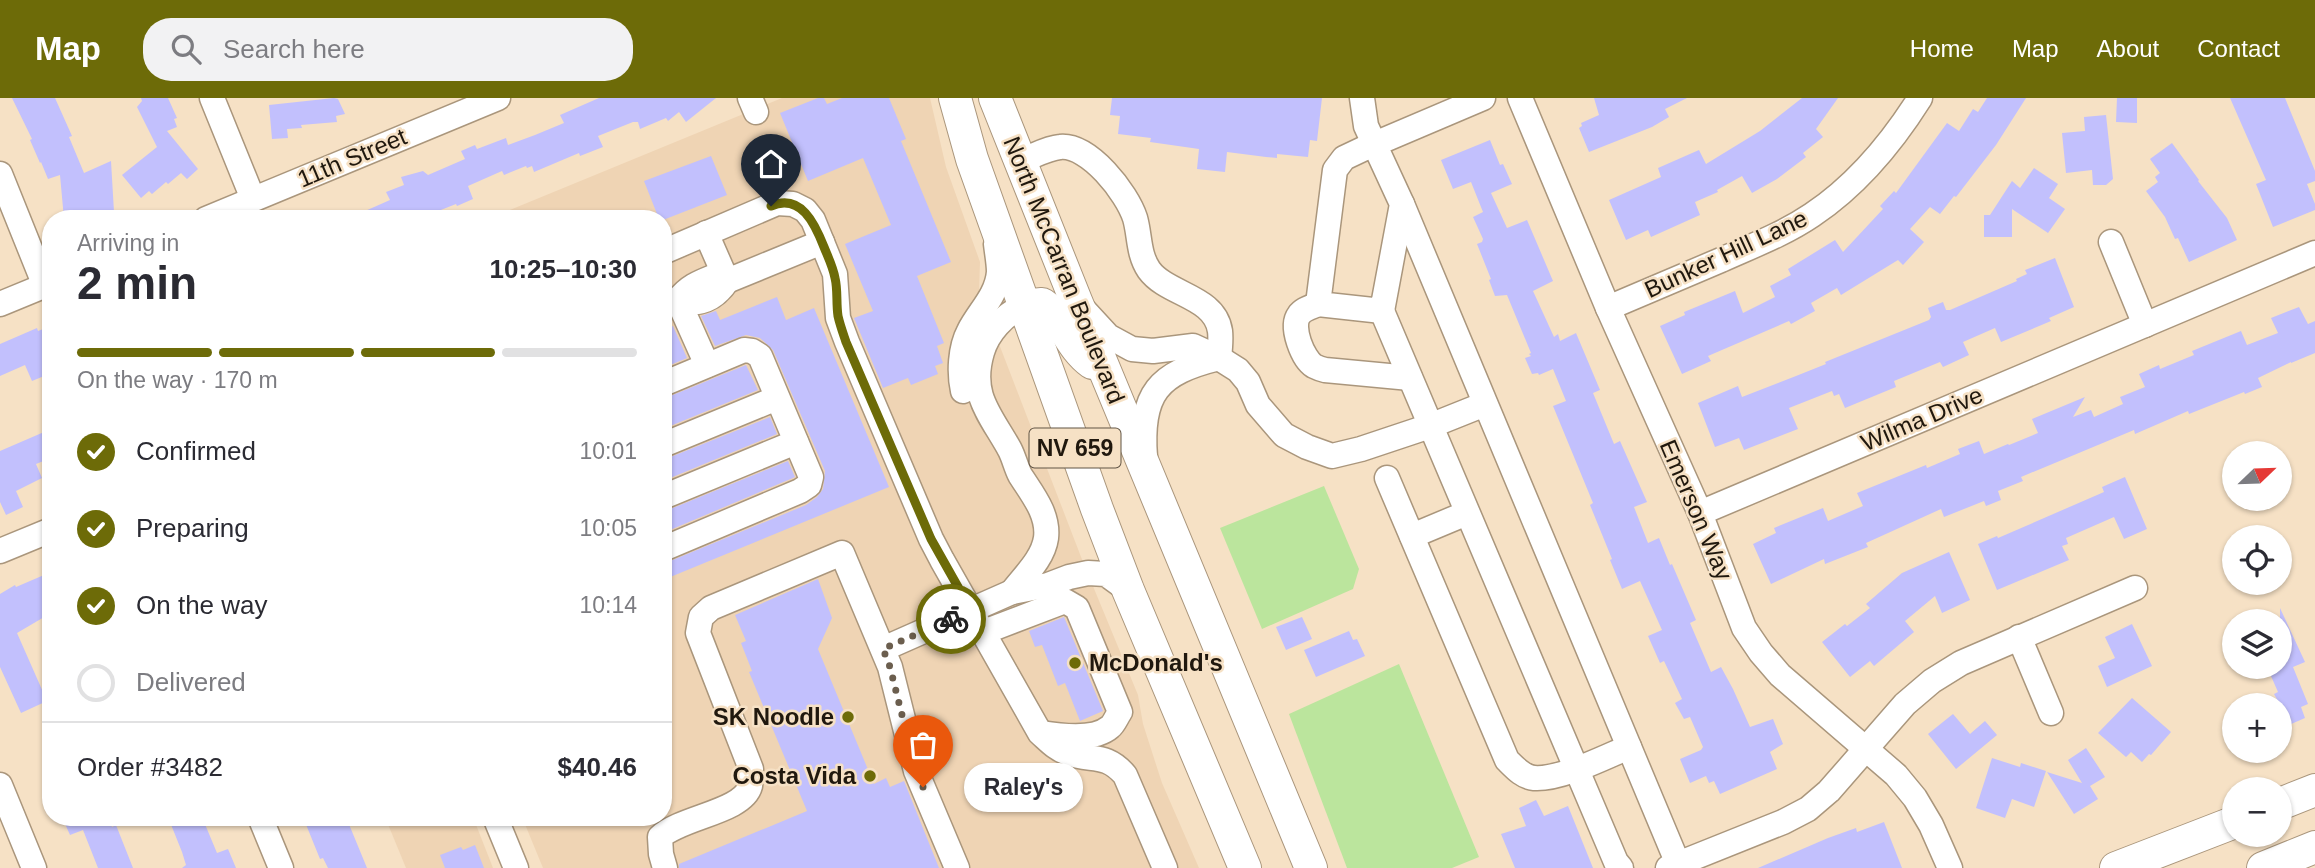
<!DOCTYPE html>
<meta charset="utf-8">
<style>
body{margin:0;font-family:Helvetica,sans-serif;background:#f2f2f3;color:#2b2b33;height:100vh;display:flex;flex-direction:column;font-size:26px;white-space:nowrap}
*{box-sizing:border-box;margin:0}
p{font-size:23px;color:#7c7c81}
.icon{flex:none;width:38px;height:38px;fill:none;stroke:currentColor;stroke-width:2;stroke-linecap:round;stroke-linejoin:round}
.map{position:relative;flex:1;overflow:hidden}
.panel{position:absolute;left:42px;top:112px;width:630px;height:616px;display:flex;flex-direction:column;background:#fff;border-radius:28px;box-shadow:0 2px 5px #0004}
.panel>*{flex:none}
.needle{width:46px;rotate:67deg}
.tools{position:absolute;left:2222px;top:343px;display:grid;gap:14px}
.tools a{display:grid;place-items:center;width:70px;height:70px;border-radius:50%;background:#fff;box-shadow:0 2px 5px #0004;font-size:35px}
.pin{position:absolute;display:grid;place-items:center;width:60px;height:60px;color:#fff;margin:-72px -30px;border-radius:50% 50% 50% 0;rotate:-45deg;box-shadow:0 0 7px #0007}
.pin .icon{rotate:45deg}
.courier{position:absolute;display:grid;place-items:center;width:70px;height:70px;margin:-35px;border:5px solid #6d6b08;border-radius:50%;background:#fff;color:#222;box-shadow:0 2px 9px #0007}
.bubble{position:absolute;height:49px;border-radius:24px;background:#fff;box-shadow:0 2px 5px #0004;font-size:23px;font-weight:600;line-height:49px;text-align:center}
.summary em{font-style:normal;font-weight:600}
.summary div{display:flex;flex-direction:column-reverse}
.summary{display:flex;align-items:center;justify-content:space-between;height:119px;padding:0 35px}
h1{font-size:46px;font-weight:600;line-height:52px}
.bar{display:grid;grid-template-columns:repeat(4,1fr);gap:10px 7px;align-content:center;height:84px;padding:0 35px}
.bar i{height:9px;border-radius:5px;background:#e1e1e2}
.bar .current{background:#6d6b08}
.bar p{grid-column:span 4}
.line{display:flex;align-items:center;gap:18px;padding:0 35px;border-top:2px solid #e1e1e2}
.line div{flex:1}
ol{padding:0 35px;list-style:none}
li{display:flex;align-items:center;gap:21px;height:77px}
li p{margin-inline-start:auto}
li .icon{padding:7px;border-radius:50%;background:#6d6b08;color:#fff;stroke-width:4}
li:last-child{color:#7c7c81}
li i{width:38px;height:38px;border:4px solid #e1e1e2;border-radius:50%}
header{display:flex;align-items:center;gap:42px;box-sizing:border-box;height:98px;padding:0 35px;background:#6d6b08;color:#fff}
header strong{font-size:33px}
nav{display:flex;gap:38px;margin-inline-start:auto;font-size:24px}
.search{width:490px;height:63px;background:#f2f2f3;display:flex;align-items:center;gap:18px;box-sizing:border-box;padding:0 24px;border-radius:28px;color:#7c7c81;font-size:26px}
.map>svg:first-child{display:block}
</style>
<header>
<strong>Map</strong>
<div class="search"><svg class="icon" aria-label="search" viewBox="0 0 24 24"><circle cx="10" cy="10" r="6"/><path d="M15 15l6 6"/></svg>Search here</div>
<nav><a>Home</a><a>Map</a><a>About</a><a>Contact</a></nav>
</header>
<div class="map">
<svg width="2315" height="770" viewBox="0 0 2315 770">
<rect width="100%" height="100%" fill="#f6e1c5"/>
<g fill="#efd4b4">
<polygon points="782,0 930,0 946,69 980,164 979,194 1083,464 1138,597 1143,626 1162,685 1199,770 543,770 522,719 663,719 663,121 488,121"/>
<polygon points="385,719 473,719 493,770 406,770"/>
</g>
<g fill="#bbe59d">
<polygon points="1324,388 1359,471 1353,491 1262,531 1220,430"/>
<polygon points="1399,566 1479,759 1452,770 1347,770 1289,616"/>
</g>
<g fill="#c2c0fd">
<polygon points="12,0 55,0 72,38 69,39 84,75 111,63 114,114 79,118 80,121 64,121 60,77 48,81 41,64 40,65 30,42 32,41"/>
<polygon points="141,0 168,0 177,20 174,21 177,29 167,33 198,71 187,81 181,75 168,86 166,84 152,96 149,93 141,100 122,77 157,49 137,9 142,3"/>
<polygon points="334,0 338,1 345,16 336,18 337,24 301,27 302,30 287,31 288,40 272,41 269,7"/>
<polygon points="599,0 716,0 686,24 679,14 668,23 666,20 640,31 638,24 633,24 598,38 603,49 580,58 579,55 534,74 532,68 527,70 526,68 504,77 502,73 468,88 473,101 457,108 456,106 418,121 415,116 403,121 347,121 390,102 386,94 404,87 401,79 423,73 428,77 465,61 461,53 475,47 477,51 506,40 508,47 535,37 564,25 560,17"/>
<polygon points="818,0 824,0 827,6 842,0 889,0 906,41 901,43 951,164 917,178 944,245 937,248 943,265 935,268 938,276 911,287 908,280 883,290 854,220 873,213 845,146 891,127 863,60 808,83 780,15"/>
<polygon points="1112,0 1322,0 1317,43 1310,42 1308,59 1277,56 1277,60 1266,59 1227,54 1225,74 1197,71 1199,51 1150,44 1151,40 1118,36 1120,18 1110,17"/>
<polygon points="1594,0 1687,0 1665,11 1669,19 1652,29 1589,54 1579,30 1582,28 1581,25 1599,17"/>
<polygon points="1802,0 1838,0 1816,31 1823,39 1803,55 1806,59 1777,81 1752,95 1742,78 1717,92 1718,94 1695,104 1700,117 1651,139 1648,132 1626,142 1609,102 1661,79 1658,70 1699,52 1706,66 1760,33"/>
<polygon points="1987,0 2026,0 1996,47 1956,99 1954,98 1940,116 1930,109 1910,131 1924,144 1903,167 1898,162 1841,197 1837,190 1811,205 1815,213 1791,226 1789,223 1708,258 1711,263 1682,276 1660,228 1685,217 1684,214 1735,193 1743,215 1775,199 1770,188 1791,177 1788,171 1835,142 1843,154 1883,111 1880,108 1894,93 1896,95 1947,25 1959,33 1973,11 1978,14"/>
<polygon points="2117,0 2137,0 2137,25 2116,24"/>
<polygon points="2230,0 2285,0 2315,73 2315,83 2307,86 2315,106 2315,112 2273,129 2256,86 2266,82"/>
<polygon points="2106,17 2113,81 2106,87 2093,87 2092,72 2066,75 2062,35 2085,33 2084,19"/>
<polygon points="1490,42 1500,67 1503,66 1512,86 1491,95 1507,130 1527,122 1553,183 1533,193 1554,239 1558,236 1560,243 1576,235 1600,292 1593,295 1614,346 1620,343 1647,404 1634,409 1648,445 1659,440 1670,467 1672,466 1696,522 1690,525 1711,574 1721,569 1733,591 1750,629 1773,621 1783,646 1770,654 1777,671 1720,696 1714,683 1709,685 1706,678 1690,685 1680,661 1701,652 1703,649 1690,619 1684,621 1675,605 1682,601 1664,563 1660,565 1648,538 1662,532 1640,483 1622,491 1610,462 1612,461 1590,407 1593,405 1553,308 1566,303 1553,271 1539,277 1538,275 1532,276 1525,260 1531,258 1529,256 1531,255 1507,197 1495,198 1489,182 1491,181 1477,146 1482,144 1483,141 1473,119 1483,114 1471,84 1453,91 1441,62"/>
<polygon points="2172,45 2199,82 2198,83 2227,120 2237,142 2189,164 2178,140 2175,141 2165,119 2146,93 2158,84 2155,79 2160,75 2150,61"/>
<polygon points="711,58 727,97 663,122 659,121 644,83"/>
<polygon points="2034,70 2058,86 2049,100 2065,111 2048,135 2012,111 2012,139 1984,139 1984,117 1990,117 2012,83 2020,90"/>
<polygon points="2055,160 2074,209 2049,220 2051,223 2001,244 1995,230 1963,244 1969,257 1943,269 1940,264 1894,283 1896,289 1845,310 1839,296 1834,298 1832,293 1789,310 1798,331 1744,352 1739,340 1715,349 1698,305 1738,288 1742,299 1796,278 1826,266 1825,264 1929,222 1931,219 1928,210 1943,204 1946,212 1950,212 2017,183 2016,181 2027,176 2025,172"/>
<polygon points="777,199 786,222 814,210 889,389 663,482 663,466 806,407 817,399 823,391 825,373 773,252 760,240 746,237 715,248 701,218 716,213 720,222"/>
<polygon points="2299,209 2308,226 2315,223 2315,255 2291,265 2291,264 2258,280 2262,289 2245,296 2244,294 2189,316 2188,313 2135,336 2134,332 2021,379 2023,383 1998,393 2001,402 1986,408 1984,403 1944,419 1941,411 1866,445 1868,449 1825,466 1824,461 1771,486 1753,446 1776,435 1774,430 1823,410 1828,423 1863,408 1857,395 1926,367 1927,370 1960,356 1958,351 1979,343 1984,356 2008,346 2009,347 2038,335 2032,321 2085,299 2073,319 2091,312 2094,319 2123,306 2120,299 2145,289 2139,276 2159,267 2160,271 2194,257 2192,253 2241,233 2247,247 2278,235 2271,220"/>
<polygon points="51,228 51,270 48,272 49,276 32,283 25,267 0,278 0,246 37,230 38,233"/>
<polygon points="673,228 687,260 663,270 663,233"/>
<polygon points="746,267 758,292 663,331 663,301"/>
<polygon points="770,319 777,336 663,383 663,362"/>
<polygon points="51,331 51,360 36,366 42,380 16,393 23,409 6,417 0,404 0,353"/>
<polygon points="788,363 795,379 793,380 663,435 663,414"/>
<polygon points="2125,379 2147,431 2124,441 2114,419 2066,440 2068,446 2062,448 2069,462 1997,492 1978,446 1997,438 1998,440 2104,394 2102,389"/>
<polygon points="1949,454 1970,502 1942,515 1935,498 1905,523 1914,534 1874,568 1870,563 1850,579 1822,544 1845,526 1847,528 1870,510 1866,506 1902,475"/>
<polygon points="51,474 51,515 17,535 47,603 21,615 0,569 0,496 15,487 16,489"/>
<polygon points="818,481 832,520 818,551 874,686 886,680 890,689 904,683 939,770 679,770 679,766 807,713 749,574 752,573 741,545 746,543 735,517"/>
<polygon points="2280,510 2305,564 2293,569 2308,606 2301,609 2305,620 2280,631 2280,607 2274,596 2278,594 2267,569 2280,569"/>
<polygon points="1064,519 1103,613 1080,623 1065,585 1058,588 1042,547 1035,549 1029,533"/>
<polygon points="1302,519 1312,541 1286,552 1276,529"/>
<polygon points="2132,526 2152,568 2107,589 2098,568 2115,560 2105,539"/>
<polygon points="1349,533 1353,542 1357,541 1365,558 1316,579 1304,552"/>
<polygon points="2132,600 2171,634 2151,657 2149,656 2142,664 2131,654 2126,659 2098,635"/>
<polygon points="1953,616 1970,636 1985,623 1997,637 1956,671 1928,636"/>
<polygon points="2086,650 2105,679 2090,688 2098,701 2074,716 2047,674 2082,685 2068,662"/>
<polygon points="1992,660 2020,669 2021,665 2046,673 2034,709 2012,701 2005,720 1976,710"/>
<polygon points="1536,702 1544,718 1568,708 1593,770 1515,770 1501,736 1526,728 1519,710"/>
<polygon points="62,719 113,719 109,721 112,729 116,727 133,770 98,770 83,732 70,737"/>
<polygon points="168,719 202,719 217,755 228,751 236,770 182,770 186,767 182,754"/>
<polygon points="316,719 346,719 367,770 328,770 323,760 320,761 305,724"/>
<polygon points="1884,724 1902,770 1758,770 1828,740 1856,730 1857,734"/>
<polygon points="475,747 484,770 445,770 440,757 461,749 463,752"/>
</g>
<g fill="none" stroke-linecap="round" stroke-linejoin="round">
<defs>
<g id="minor">
<polyline points="212,0 253,101"/>
<polyline points="750,0 756,14"/>
<polyline points="1362,0 1366,28 1402,106 1382,213 1318,206 1335,72 1344,60 1363,51 1483,0"/>
<polyline points="1520,0 1608,210 1700,415 1744,530 1761,555 1780,577 1896,677 1915,700 1931,727 1950,770"/>
<path d="M 1020,63 C 1032,59 1047,50 1060,49 C 1089,46 1127,95 1135,120 C 1140,137 1138,156 1149,172 C 1167,197 1215,198 1220,233 C 1221,241 1220,251 1219,260"/>
<polyline points="0,76 45,188"/>
<polyline points="1402,106 1678,766"/>
<polyline points="206,121 498,0"/>
<polyline points="706,135 727,183 822,144"/>
<polyline points="2111,144 2145,227"/>
<path d="M 663,154 L 777,105 L 793,106 L 805,112 L 813,122 L 835,176 L 838,220 L 847,244 L 931,441 L 942,462 L 1040,635 C 1049,643 1056,651 1068,655 C 1092,664 1105,654 1125,677 L 1165,770"/>
<path d="M 713,179 L 727,183 C 715,201 699,208 678,202 C 688,189 698,185 713,179 Z"/>
<polyline points="670,205 678,202 707,267"/>
<polyline points="0,206 51,185"/>
<path d="M 1318,206 C 1312,209 1303,211 1299,217 C 1290,229 1303,261 1314,268 C 1318,270 1321,271 1325,272 L 1410,280"/>
<path d="M 1608,210 C 1646,194 1683,178 1721,162 C 1752,148 1784,136 1812,117 C 1857,87 1891,46 1920,0"/>
<polyline points="1084,212 1108,238 1132,251 1153,253 1193,248 1219,260 1238,272 1248,284 1258,307 1284,337 1307,349 1332,358 1361,351 1430,328 1485,306"/>
<polyline points="1382,213 1616,764 1621,770"/>
<polyline points="663,286 744,252 752,253 760,258 811,379 809,387 800,393 663,451"/>
<path d="M 963,293 C 959,275 960,250 969,233 C 979,213 997,198 999,174 C 999,165 997,155 996,146"/>
<polyline points="663,347 777,300"/>
<path d="M 1145,359 C 1140,295 1158,275 1219,260"/>
<path d="M 1387,380 L 1507,662 C 1515,670 1523,679 1534,680 C 1560,682 1605,659 1629,649"/>
<polyline points="663,399 796,344"/>
<polyline points="1700,415 2315,155"/>
<polyline points="1412,438 1467,415"/>
<polyline points="0,453 51,432"/>
<path d="M 1012,494 C 1024,478 1043,461 1046,440 C 1049,416 1032,396 1020,377 C 1016,369 1014,360 1010,352 C 991,317 969,298 982,254 C 988,234 1004,217 1023,208"/>
<path d="M 984,534 L 1065,503 L 1077,510 L 1120,614 C 1117,618 1114,626 1110,629 C 1094,643 1060,638 1041,635"/>
<polyline points="2019,539 2051,615"/>
<polyline points="883,551 1012,494 1048,487 1069,479 1088,475 1106,476 1128,492"/>
<polyline points="0,687 34,770"/>
<polyline points="260,719 281,770"/>
<polyline points="495,719 516,770"/>
<path d="M 665,770 L 661,756 L 660,739 C 681,719 743,714 750,688 C 751,683 750,676 751,671 L 698,535 L 701,519 L 711,510 L 842,455 L 890,569 L 916,673 L 957,770"/>
<polyline points="1668,770 1783,724 1808,711 1829,693 1905,606 1932,583 1961,565 2135,490"/>
</g>
<g id="major">
<polyline points="955,0 972,61 1097,411 1128,492 1245,770"/>
<polyline points="995,0 1076,203 1311,770"/>
<path d="M 1023,208 L 1042,206 C 1065,222 1068,247 1092,265"/>
<polyline points="2280,706 2315,692"/>
<polyline points="2116,770 2235,724"/>
<polyline points="2263,770 2315,749"/>
</g>
</defs>
<use href="#minor" stroke="#aa967c" stroke-width="27"/>
<use href="#major" stroke="#aa967c" stroke-width="34"/>
<use href="#minor" stroke="#fff" stroke-width="24"/>
<use href="#major" stroke="#fff" stroke-width="32"/>
</g>
<g fill="none" stroke-linecap="round" stroke-linejoin="round">
<polyline stroke="#6b5e4e" stroke-width="7" stroke-dasharray="0 12.6" points="923,689 916,673 890,569 883,551 951,521"/>
<path stroke="#6d6b08" stroke-width="9" d="M 771,108 C 801,95 815,126 824,149 C 828,159 833,169 835,180 C 838,192 836,205 838,218 C 840,227 843,235 846,244 L 931,441 L 971,512 L 951,521"/>
</g>
<g fill="#6d6b08" stroke="#f6e1c5" stroke-width="2.5">
<circle cx="1075" cy="565" r="7"/>
<circle cx="848" cy="619" r="7"/>
<circle cx="870" cy="678" r="7"/>
</g>
<g text-anchor="middle" stroke-width="5" stroke-linejoin="round" paint-order="stroke">
<rect fill="#f6e1c5" stroke="#605445" stroke-width="2" x="1029.5" y="330.5" width="91" height="39" rx="5"/>
<g font-size="23" font-weight="bold" fill="#20180e">
<text x="1075" y="358">NV 659</text>
</g>
<g font-size="24" fill="#20180e" stroke="#f6e1c5">
<text transform="translate(352 60) rotate(-23)" y="8">11th Street</text>
<text transform="translate(1726 156) rotate(-25)" y="8">Bunker Hill Lane</text>
<text transform="translate(1064 172) rotate(68)" y="8">North McCarran Boulevard</text>
<text transform="translate(1922 321) rotate(-23)" y="8">Wilma Drive</text>
<text transform="translate(1696 412) rotate(67)" y="8">Emerson Way</text>
</g>
<g font-size="24" font-weight="bold" fill="#20180e" stroke="#f6e1c5" text-anchor="end">
<text x="1089" y="573" text-anchor="start">McDonald's</text>
<text x="834" y="627">SK Noodle</text>
<text x="856" y="686">Costa Vida</text>
</g>
</g>
</svg>
<div class="tools">
<a><svg class="needle" viewBox="-14 -14 28 28"><path d="M0-13l5 13h-10z" fill="#e53935"/><path d="M0 13l5-13h-10z" fill="#7c7c81"/></svg></a>
<a><svg class="icon" aria-label="locate" viewBox="0 0 24 24"><circle cx="12" cy="12" r="6"/><path d="M12 2v4M12 18v4M2 12h4M18 12h4"/></svg></a>
<a><svg class="icon" aria-label="layers" viewBox="0 0 24 24"><path d="M12 4l9 5-9 5-9-5zM3 14l9 5 9-5"/></svg></a>
<a>+</a>
<a>−</a>
</div>
<div class="pin" style="left:923px;top:689px;background:#ea580c"><svg class="icon" aria-label="bag" viewBox="0 0 24 24"><path d="M5 8h14l-1 12H6zM9 8a3 3 0 0 1 6 0"/></svg></div>
<div class="pin" style="left:771px;top:108px;background:#1f2937"><svg class="icon" aria-label="home" viewBox="0 0 24 24"><path d="M3 11l9-7 9 7M6 9v11h12V9"/></svg></div>
<div class="courier" style="left:951px;top:521px"><svg class="icon" aria-label="bike" viewBox="0 0 24 24"><circle cx="6" cy="16" r="4"/><circle cx="18" cy="16" r="4"/><path d="M6 16l4-8h5l3 8M10 8l3 8H6M13 5h3"/></svg></div>
<div class="bubble" style="left:964px;top:665px;width:119px">Raley's</div>
<section class="panel">
<div class="summary"><div><h1>2 min</h1><p>Arriving in</p></div><em>10:25–10:30</em></div>
<div class="bar"><i class="current"></i><i class="current"></i><i class="current"></i><i></i><p>On the way · 170 m</p></div>
<ol>
<li><svg class="icon" aria-label="check" viewBox="0 0 24 24"><path d="M5 12l5 5 9-10"/></svg>Confirmed<p>10:01</p></li>
<li><svg class="icon" aria-label="check" viewBox="0 0 24 24"><path d="M5 12l5 5 9-10"/></svg>Preparing<p>10:05</p></li>
<li><svg class="icon" aria-label="check" viewBox="0 0 24 24"><path d="M5 12l5 5 9-10"/></svg>On the way<p>10:14</p></li>
<li><i></i>Delivered</li>
</ol>
<div class="line" style="height:91px"><div>Order #3482</div><b>$40.46</b></div>
</section>
</div>
